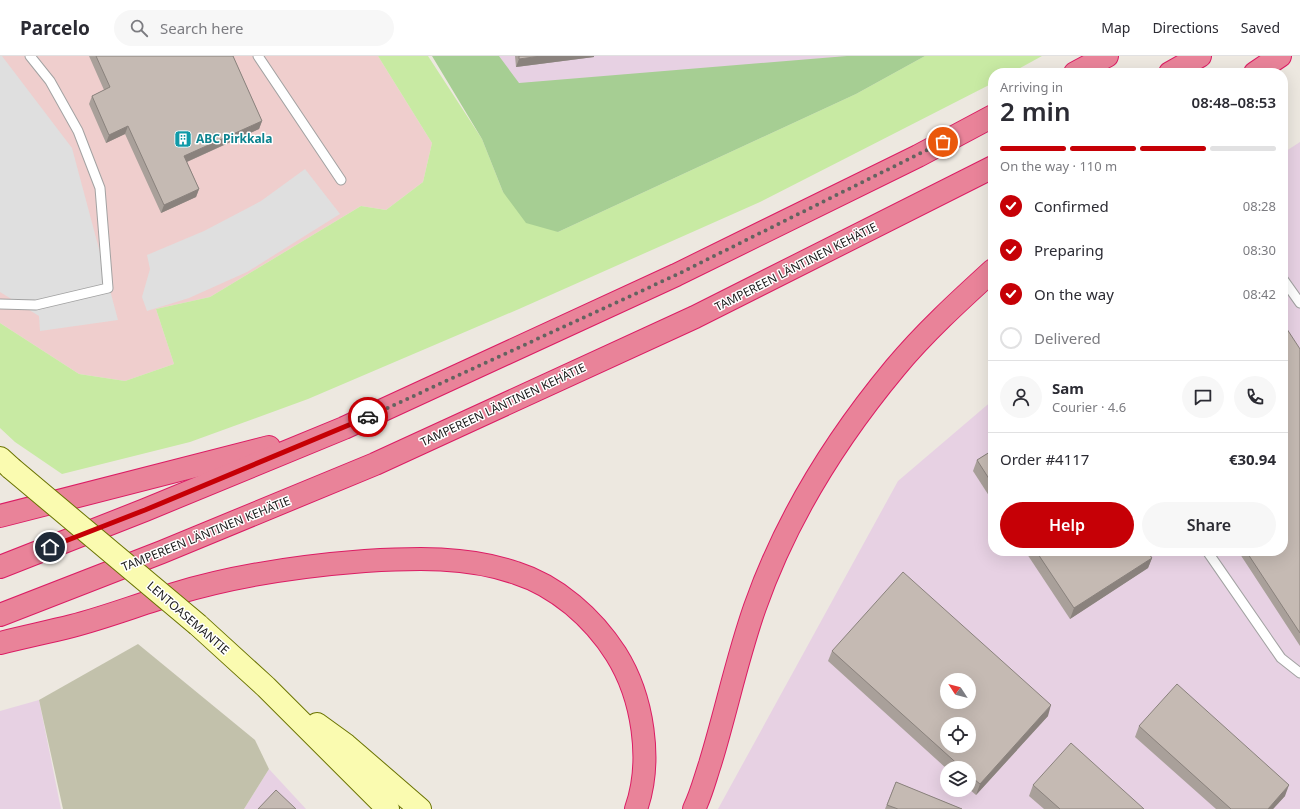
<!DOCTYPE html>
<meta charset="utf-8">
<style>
body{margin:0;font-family:"Noto Sans",sans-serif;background:#f7f7f7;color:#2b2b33;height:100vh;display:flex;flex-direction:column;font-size:15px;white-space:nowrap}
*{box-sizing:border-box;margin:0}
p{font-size:13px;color:#7c7c81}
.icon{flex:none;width:22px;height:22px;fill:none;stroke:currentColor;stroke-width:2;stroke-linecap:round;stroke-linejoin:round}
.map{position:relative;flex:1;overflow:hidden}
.panel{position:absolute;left:988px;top:12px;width:300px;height:488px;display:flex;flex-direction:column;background:#fff;border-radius:16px;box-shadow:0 4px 16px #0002}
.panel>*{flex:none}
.needle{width:26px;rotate:306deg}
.buttons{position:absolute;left:940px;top:617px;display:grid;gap:8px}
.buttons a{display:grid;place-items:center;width:36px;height:36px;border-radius:50%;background:#fff;box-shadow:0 4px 16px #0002;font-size:20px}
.pin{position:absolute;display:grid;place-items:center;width:34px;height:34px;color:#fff;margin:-17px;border:2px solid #fff;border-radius:50%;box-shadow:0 1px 4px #0007}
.courier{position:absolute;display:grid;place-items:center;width:40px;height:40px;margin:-20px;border:3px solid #c60006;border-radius:50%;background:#fff;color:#222;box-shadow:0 1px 5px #0007}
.head em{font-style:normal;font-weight:600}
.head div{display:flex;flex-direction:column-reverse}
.head{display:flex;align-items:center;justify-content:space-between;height:68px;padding:0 12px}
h1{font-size:26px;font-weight:600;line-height:30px}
.bar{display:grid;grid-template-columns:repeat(4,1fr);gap:6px 4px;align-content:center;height:48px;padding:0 12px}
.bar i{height:5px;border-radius:3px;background:#e1e1e2}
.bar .on{background:#c60006}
.bar p{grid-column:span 4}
.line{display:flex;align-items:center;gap:10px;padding:0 12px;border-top:1px solid #e1e1e2}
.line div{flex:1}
.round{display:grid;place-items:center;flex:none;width:42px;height:42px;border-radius:21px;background:#f7f7f7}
ol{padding:0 12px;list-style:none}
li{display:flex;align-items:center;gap:12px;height:44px}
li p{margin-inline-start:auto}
li .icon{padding:4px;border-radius:50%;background:#c60006;color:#fff;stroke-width:4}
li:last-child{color:#7c7c81}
li i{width:22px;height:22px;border:2px solid #e1e1e2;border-radius:50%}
.action{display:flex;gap:8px;margin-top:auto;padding:8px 12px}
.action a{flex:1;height:46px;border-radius:24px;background:#c60006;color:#fff;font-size:16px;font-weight:600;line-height:46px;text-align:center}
.action a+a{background:#f7f7f7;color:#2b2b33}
header{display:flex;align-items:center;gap:24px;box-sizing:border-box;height:56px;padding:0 20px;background:#fff;border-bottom:1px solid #e1e1e2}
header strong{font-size:19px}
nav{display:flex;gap:22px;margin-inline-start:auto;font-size:14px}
.search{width:280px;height:36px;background:#f7f7f7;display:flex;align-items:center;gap:10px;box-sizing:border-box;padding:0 14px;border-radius:22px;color:#7c7c81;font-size:15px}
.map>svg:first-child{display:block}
</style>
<header>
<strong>Parcelo</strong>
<div class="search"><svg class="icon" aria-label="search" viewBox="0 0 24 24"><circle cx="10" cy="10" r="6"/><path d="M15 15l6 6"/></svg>Search here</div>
<nav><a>Map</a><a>Directions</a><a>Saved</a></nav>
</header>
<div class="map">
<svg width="1300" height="753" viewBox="0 0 1300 753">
<rect width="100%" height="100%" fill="#ede8e0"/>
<polygon fill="#efcecd" points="0,0 378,0 432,87 423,126 386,154 361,150 210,241 156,253 174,308 125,325 79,318 0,267"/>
<g fill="#e7d1e3" fill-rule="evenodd">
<polygon points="474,0 886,0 477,43"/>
<path d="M 1300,86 L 1300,753 L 718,753 L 898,425 L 993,344 L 993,495 L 1283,495 L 1283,97 ZM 947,624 L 969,624 L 969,646 L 947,646 ZM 947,668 L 969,668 L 969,690 L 947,690 ZM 947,712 L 969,712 L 969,734 L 947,734 Z"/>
<polygon points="39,644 61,753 0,753 0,655"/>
<polygon points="269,713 306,753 244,753"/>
</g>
<polygon fill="#c2c1ab" points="138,588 255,684 269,713 244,753 63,753 39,644"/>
<polygon fill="#c8eaa3" points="378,0 428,0 482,83 503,136 558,176 856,38 925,0 1042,0 1011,17 993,17 993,27 760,146 519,253 308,343 190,386 62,418 15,386 0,372 0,267 79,318 125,325 174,308 156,253 210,241 361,150 386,154 423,126 432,87"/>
<polygon fill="#a6ce93" points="432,0 499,0 519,27 847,0 925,0 856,38 558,176 526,167 503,136 482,83"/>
<g fill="#dfdfdf">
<polygon points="0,0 2,0 72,92 118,264 40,275 39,260 0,236"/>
<polygon points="305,113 340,158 247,216 189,242 147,255 142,241 150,213 147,199 204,175 261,145"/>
</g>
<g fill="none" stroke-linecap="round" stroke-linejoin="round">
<defs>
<g id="service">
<polyline points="258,0 341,124"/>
<polyline points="1283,223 1300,247"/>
<polyline points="0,248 36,249 108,232 100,132 78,75 50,25 30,0"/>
<polyline points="1207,495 1281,602 1300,617"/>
</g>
<g id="secondary">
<polyline points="0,402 11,412"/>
<polyline points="198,569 266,631 388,753"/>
<polyline points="317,668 346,689 420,753"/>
</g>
<g id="motorway">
<polyline points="1075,17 1107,0"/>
<polyline points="1170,17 1200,0"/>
<polyline points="1255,17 1280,0"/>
<polyline points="0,460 269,391"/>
<polyline points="0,511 145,454 344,372 676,219 918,100 993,60"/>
<polyline points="0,559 162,496 375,408 695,261 993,111"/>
<path d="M 0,587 C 24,581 48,576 72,570 C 107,561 140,548 174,538 C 236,519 300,510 365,505 C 415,502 467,500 516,517 C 557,530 593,562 616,598 C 643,641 653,705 636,753"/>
<path d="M 694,753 C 701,739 705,723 710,708 C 726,656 737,602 755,551 C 786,463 836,383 895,312 C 924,277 959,245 993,214"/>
</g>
</defs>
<use href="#service" stroke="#a2a2a2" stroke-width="11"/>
<use href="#secondary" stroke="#6a7301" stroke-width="24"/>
<use href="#motorway" stroke="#db1d64" stroke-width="24"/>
<use href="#service" stroke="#fff" stroke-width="9"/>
<use href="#secondary" stroke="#fafbb0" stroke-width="22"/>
<use href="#motorway" stroke="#e98399" stroke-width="22"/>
<defs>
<polyline id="secondary-bridge" points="11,412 198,569"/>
</defs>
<use href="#secondary-bridge" stroke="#6a7301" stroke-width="24" stroke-linecap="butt"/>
<use href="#secondary-bridge" stroke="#fafbb0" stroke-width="22"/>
</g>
<g fill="#a9a09a">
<polygon points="89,0 233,0 262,65 259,73 187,106 199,133 196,141 161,157 125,78 106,87 89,48 92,40 104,34"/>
<polygon points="515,0 594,0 594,1 516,11"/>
<polygon points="1300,293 1300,590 1238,495 1283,495"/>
<polygon points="993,394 993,446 973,415 977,404"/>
<polygon points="1025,495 1147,495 1152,502 1148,512 1070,563"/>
<polygon points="832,595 1048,660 976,739 969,733 969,712 947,712 947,713 828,605"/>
<polygon points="1139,670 1285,740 1273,753 1216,753 1135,681"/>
<polygon points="896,726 962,753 885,753"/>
<polygon points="1033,729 1144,753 1044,753 1029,740"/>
</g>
<g fill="#8a827d">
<polygon points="541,0 594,0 594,1 516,11 519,3"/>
<polygon points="262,65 259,73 182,108 184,100"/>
<polygon points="128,70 125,78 106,87 109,79"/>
<polygon points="199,133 196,141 161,157 164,149"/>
<polygon points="1152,502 1148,512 1070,563 1074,552"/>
<polygon points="1051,649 1048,660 976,739 980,728"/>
<polygon points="1289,729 1285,740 1273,753 1268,753"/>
</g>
<g fill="#c5bab3" stroke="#8a827d" fill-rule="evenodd">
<polygon points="96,0 233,0 262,65 184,100 199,133 164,149 128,70 109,79 92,40 110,31"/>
<polygon points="519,0 541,0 519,3"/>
<polygon points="1283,267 1300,293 1300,577 1246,495 1283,495"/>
<polygon points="993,394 993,429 977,404"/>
<polygon points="1036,495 1147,495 1152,502 1074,552"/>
<path d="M 903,516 L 1051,649 L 980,728 L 969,719 L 969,712 L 962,712 L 832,595 ZM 947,624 L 969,624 L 969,646 L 947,646 ZM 947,668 L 969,668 L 969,690 L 947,690 Z"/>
<polygon points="1177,628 1289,729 1268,753 1231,753 1139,670"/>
<polygon points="1071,687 1144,753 1060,753 1033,729"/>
<polygon points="896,726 962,753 898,753 887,749"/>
<polygon points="276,734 296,753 258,753"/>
</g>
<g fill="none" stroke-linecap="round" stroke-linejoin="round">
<polyline stroke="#646360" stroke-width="4" stroke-dasharray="0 7.2" points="368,361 676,219 943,86"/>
<polyline stroke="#c60006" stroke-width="5" points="50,491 145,454 368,361"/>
</g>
<defs>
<symbol id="building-square" viewBox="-11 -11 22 22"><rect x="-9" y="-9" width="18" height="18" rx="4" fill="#0f9aa8" stroke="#fff"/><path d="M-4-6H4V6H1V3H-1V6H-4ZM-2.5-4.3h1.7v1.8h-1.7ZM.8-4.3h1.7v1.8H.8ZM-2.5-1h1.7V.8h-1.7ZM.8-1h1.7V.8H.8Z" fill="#fff"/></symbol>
</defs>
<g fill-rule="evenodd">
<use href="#building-square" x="173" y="73" width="20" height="20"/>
</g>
<g text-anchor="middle" stroke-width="3" stroke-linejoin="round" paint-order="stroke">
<g font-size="12" font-weight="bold" fill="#0d838f" stroke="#fff" text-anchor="start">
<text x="196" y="87">ABC Pirkkala</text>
</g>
<g font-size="12" fill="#1b1b1b" stroke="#fff">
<text transform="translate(796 211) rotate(-27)" y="4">TAMPEREEN LÄNTINEN KEHÄTIE</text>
<text transform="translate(503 349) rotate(-25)" y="4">TAMPEREEN LÄNTINEN KEHÄTIE</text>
<text transform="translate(206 478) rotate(-22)" y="4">TAMPEREEN LÄNTINEN KEHÄTIE</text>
<text transform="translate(188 562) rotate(41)" y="4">LENTOASEMANTIE</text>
</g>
</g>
</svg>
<div class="buttons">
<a><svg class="needle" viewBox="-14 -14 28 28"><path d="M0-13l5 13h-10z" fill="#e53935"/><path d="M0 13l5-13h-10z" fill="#7c7c81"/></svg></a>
<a><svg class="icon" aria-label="locate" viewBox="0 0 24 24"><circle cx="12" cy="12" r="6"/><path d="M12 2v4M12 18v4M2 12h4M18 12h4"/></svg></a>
<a><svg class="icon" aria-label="layers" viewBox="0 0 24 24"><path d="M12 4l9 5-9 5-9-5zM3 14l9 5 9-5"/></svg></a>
</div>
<div class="pin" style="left:943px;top:86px;background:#ea580c"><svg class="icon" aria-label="bag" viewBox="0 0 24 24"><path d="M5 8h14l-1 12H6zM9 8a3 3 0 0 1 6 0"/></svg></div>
<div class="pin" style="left:50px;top:491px;background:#1f2937"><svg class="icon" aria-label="home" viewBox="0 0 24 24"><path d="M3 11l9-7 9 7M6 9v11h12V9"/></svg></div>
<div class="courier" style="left:368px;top:361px"><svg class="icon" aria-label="car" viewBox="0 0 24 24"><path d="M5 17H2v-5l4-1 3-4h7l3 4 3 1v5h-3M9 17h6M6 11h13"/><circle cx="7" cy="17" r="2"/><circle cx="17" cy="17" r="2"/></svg></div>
<section class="panel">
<div class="head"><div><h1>2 min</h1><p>Arriving in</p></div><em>08:48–08:53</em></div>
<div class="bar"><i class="on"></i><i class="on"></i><i class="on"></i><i></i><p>On the way · 110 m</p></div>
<ol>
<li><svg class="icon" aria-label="check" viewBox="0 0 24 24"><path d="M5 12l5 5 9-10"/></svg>Confirmed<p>08:28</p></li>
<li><svg class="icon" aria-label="check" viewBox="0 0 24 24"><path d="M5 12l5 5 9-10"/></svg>Preparing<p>08:30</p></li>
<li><svg class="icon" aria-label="check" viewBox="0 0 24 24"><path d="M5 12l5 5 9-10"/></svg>On the way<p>08:42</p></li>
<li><i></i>Delivered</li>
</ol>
<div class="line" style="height:72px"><a class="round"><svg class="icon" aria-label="person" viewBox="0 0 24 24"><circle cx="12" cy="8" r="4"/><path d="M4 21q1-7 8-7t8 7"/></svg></a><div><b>Sam</b><p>Courier · 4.6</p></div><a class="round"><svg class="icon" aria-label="chat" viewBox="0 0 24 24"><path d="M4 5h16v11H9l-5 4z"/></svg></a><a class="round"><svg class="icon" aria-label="phone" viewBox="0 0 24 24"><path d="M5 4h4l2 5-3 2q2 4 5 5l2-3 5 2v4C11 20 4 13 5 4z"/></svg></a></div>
<div class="line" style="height:52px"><div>Order #4117</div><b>€30.94</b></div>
<div class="action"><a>Help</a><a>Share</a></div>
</section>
</div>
